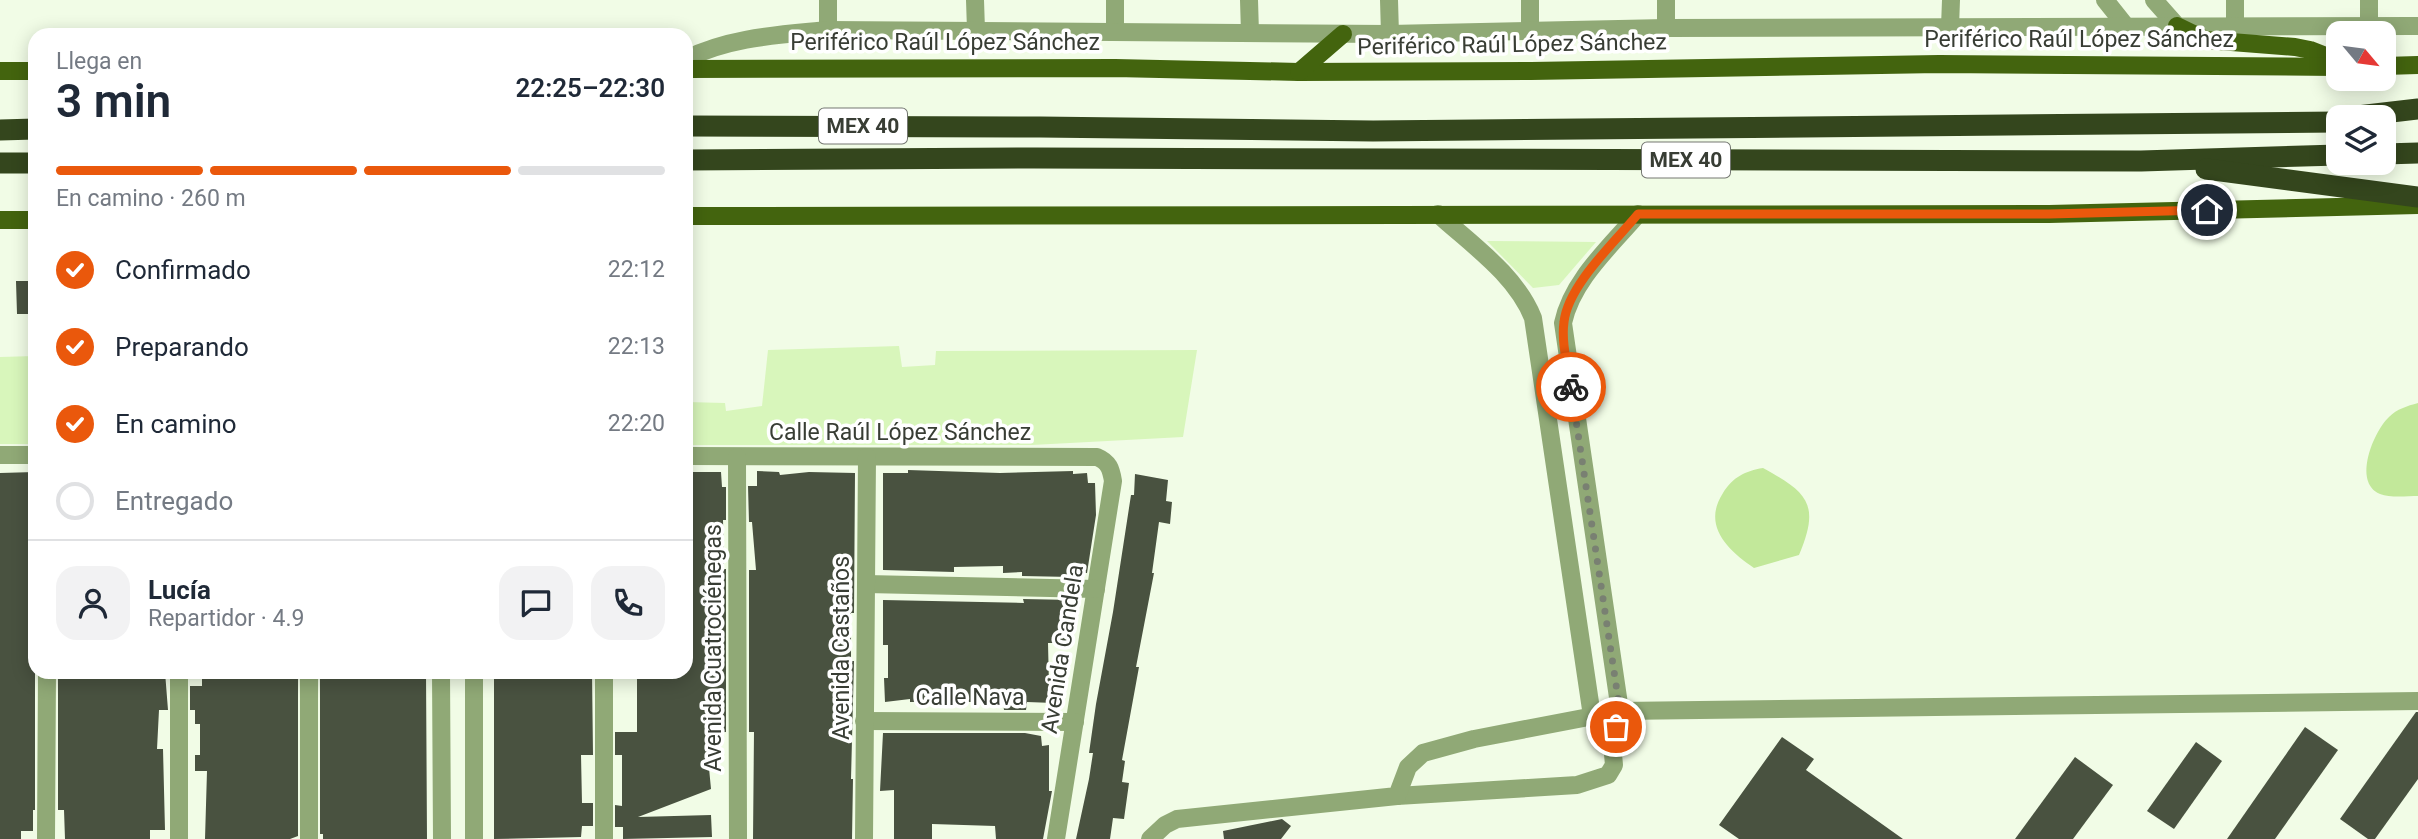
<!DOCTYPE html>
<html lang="es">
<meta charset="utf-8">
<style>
body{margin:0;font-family:Roboto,sans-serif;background:#f2f2f3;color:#1f2937;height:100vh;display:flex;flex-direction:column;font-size:26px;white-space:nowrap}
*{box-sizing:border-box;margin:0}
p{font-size:23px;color:#747a83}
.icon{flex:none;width:38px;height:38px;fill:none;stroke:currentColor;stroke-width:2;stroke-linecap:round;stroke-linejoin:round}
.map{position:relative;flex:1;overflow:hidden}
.drawer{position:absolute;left:28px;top:28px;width:665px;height:651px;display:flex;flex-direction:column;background:#fff;border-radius:21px;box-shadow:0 4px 18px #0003}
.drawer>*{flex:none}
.needle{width:46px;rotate:119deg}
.controls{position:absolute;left:2326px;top:21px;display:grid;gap:14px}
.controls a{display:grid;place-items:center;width:70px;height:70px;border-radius:14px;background:#fff;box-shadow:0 4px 18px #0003;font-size:35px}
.pin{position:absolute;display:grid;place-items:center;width:60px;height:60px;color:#fff;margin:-30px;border:4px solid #fff;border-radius:50%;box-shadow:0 2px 7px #0007}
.courier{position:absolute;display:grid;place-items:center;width:70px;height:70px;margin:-35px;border:5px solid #ea580c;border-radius:50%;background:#fff;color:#222;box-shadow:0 2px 9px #0007}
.head em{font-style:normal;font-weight:600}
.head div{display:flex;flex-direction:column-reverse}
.head{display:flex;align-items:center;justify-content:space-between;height:119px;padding:0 28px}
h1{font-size:46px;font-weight:600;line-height:52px}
.bar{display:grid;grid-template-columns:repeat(4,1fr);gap:10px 7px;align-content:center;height:84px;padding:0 28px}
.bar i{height:9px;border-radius:5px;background:#e0e1e3}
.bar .on{background:#ea580c}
.bar p{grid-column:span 4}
.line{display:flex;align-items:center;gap:18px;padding:0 28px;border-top:2px solid #e0e1e3}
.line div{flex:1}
.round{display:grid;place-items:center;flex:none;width:74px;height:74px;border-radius:21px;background:#f2f2f3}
ol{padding:0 28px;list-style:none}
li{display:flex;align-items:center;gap:21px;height:77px}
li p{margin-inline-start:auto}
li .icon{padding:7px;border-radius:50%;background:#ea580c;color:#fff;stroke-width:4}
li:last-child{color:#747a83}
li i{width:38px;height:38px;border:4px solid #e0e1e3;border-radius:50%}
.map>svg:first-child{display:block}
</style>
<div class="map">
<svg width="2418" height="839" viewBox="0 0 2418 839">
<rect width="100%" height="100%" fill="#f1fce6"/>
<g fill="#d8f6bb">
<polygon points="1487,241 1596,242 1559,285 1533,288"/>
<polygon points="899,346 902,367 935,365 936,351 1197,350 1183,437 1032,445 686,445 686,402 725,403 726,411 762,406 768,350"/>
<polygon points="35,356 35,444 0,444 0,357"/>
</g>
<g fill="#c2e89a">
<path d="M 2418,403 L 2418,496 C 2407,496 2390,498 2380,494 C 2352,482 2374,431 2389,417 C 2397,409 2407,406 2418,403 Z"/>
<path d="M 1763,468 C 1809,493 1820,505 1799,555 L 1754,568 C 1727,550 1702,525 1723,493 C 1733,477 1745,471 1763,468 Z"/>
</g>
<g fill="#495240">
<polygon points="16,281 35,281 35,314 17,314"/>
<polygon points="908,470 1000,473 1073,471 1073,474 1087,473 1088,483 1095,483 1096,515 1087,573 1072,573 1072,577 1022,576 1022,572 1003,573 1003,566 954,567 954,572 883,570 883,473 908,473"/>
<polygon points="757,471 779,472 780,475 809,472 855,473 854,613 851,613 851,661 854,661 851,779 853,779 852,839 753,839 754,732 749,732 749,570 756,570 752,522 749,522 748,486 757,486"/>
<polygon points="35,472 35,810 33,810 33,831 21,831 21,839 0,839 0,473"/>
<polygon points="691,472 721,472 722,487 726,487 726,520 723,520 724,569 726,569 726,732 711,733 709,768 711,789 638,817 711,815 712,837 623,839 623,827 615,827 615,805 622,806 622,755 615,755 615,732 637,732 637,672 686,672 686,475 690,475"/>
<polygon points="1135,474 1168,480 1166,501 1172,502 1170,524 1159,522 1152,573 1154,573 1136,667 1139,667 1122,760 1125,761 1122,782 1129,783 1124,819 1113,818 1110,839 1076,839 1089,779 1093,753 1089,753 1096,704 1113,612 1131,495 1134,495"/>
<polygon points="1023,599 1072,600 1072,643 1048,643 1049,686 1055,685 1054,703 1027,702 1026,710 1004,710 1003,702 910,702 910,699 885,702 884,678 888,678 888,645 883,645 883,600 1024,603"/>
<polygon points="58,672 165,672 168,710 159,710 157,749 163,749 165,830 150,830 150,839 65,839 64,810 58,810"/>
<polygon points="202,672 298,672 298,836 290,839 205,839 207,771 195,771 195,755 200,755 200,724 195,724 195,710 190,710 190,686 202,686"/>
<polygon points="320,672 426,672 427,839 323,839 323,834 320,834"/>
<polygon points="494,672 592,672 593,755 581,755 582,803 593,803 593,826 582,826 581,837 494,839"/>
<polygon points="2416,712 2418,712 2418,779 2375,839 2368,839 2340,819"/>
<polygon points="2305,727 2338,750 2275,839 2227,839"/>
<polygon points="883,733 1025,733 1041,736 1042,746 1049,745 1049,791 1052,791 1043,839 996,839 995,826 932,824 932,839 894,839 894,790 880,791"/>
<polygon points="1782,737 1814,759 1806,770 1903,839 1739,839 1719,825"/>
<polygon points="2196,742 2222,761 2174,829 2147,811"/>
<polygon points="2075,757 2113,785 2073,839 2015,839"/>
<polygon points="1282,819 1291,826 1281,839 1224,839 1223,831"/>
</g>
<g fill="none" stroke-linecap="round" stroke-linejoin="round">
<g stroke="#90a976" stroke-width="18">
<polyline points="828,0 828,30"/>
<polyline points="975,0 976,30"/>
<polyline points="1115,0 1115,32"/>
<polyline points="1249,0 1250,33"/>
<polyline points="1389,0 1390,34"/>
<polyline points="1530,0 1530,31"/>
<polyline points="2105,0 2125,25"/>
<polyline points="2154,0 2177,26"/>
<polyline points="2235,0 2235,26"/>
<polyline points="2369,26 2369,0"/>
<polyline points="1950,27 1951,0"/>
<polyline points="1666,28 1666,0"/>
<path d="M 686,59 C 730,37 779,35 828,30 L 1390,34 L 1666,28 L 2418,26"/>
<path d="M 1438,214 C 1472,245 1516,275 1533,318 L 1592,716 L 1612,743"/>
<polyline points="0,455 35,455"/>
<path d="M 686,456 L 1097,457 C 1109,462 1111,469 1113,481 L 1056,839"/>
<polyline points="737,457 738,839"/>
<polyline points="866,584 1096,589"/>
<polyline points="309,672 309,839"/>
<polyline points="441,672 442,839"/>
<polyline points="474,672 474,839"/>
<polyline points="864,721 1075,722"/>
<path d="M 1397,796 L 1577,785 L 1608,775 L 1614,765 L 1612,743 L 1620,711 L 1563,323 C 1572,280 1611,246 1638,214"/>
<polyline points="46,839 47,672"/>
<polyline points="179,839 179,672"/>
<polyline points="604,839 604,672"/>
<polyline points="864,839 867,457"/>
<polyline points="1150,839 1165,825 1177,819 1397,796 1408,767 1423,753 1474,739 1620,711 2418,701"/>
</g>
<g stroke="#43640e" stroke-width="18">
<polyline points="2177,26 2206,40 2295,47 2310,50 2338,61"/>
<polyline points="2384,66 2418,65"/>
<polyline points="686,69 1115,68 1299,72 1531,71 1939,64 2338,67"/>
<polyline points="0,71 35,71"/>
<polyline points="1299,72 1343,34"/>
<polyline points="686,216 2049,214 2418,205"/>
<polyline points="0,220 35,220"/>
</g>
<g stroke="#34461d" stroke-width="21">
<polyline points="2349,117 2418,109"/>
<polyline points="686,126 1040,127 1373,131 2338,122"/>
<polyline points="0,130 35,129"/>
<polyline points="2384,154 2418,153"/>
<polyline points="686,160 1034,158 2141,161 2338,155"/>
<polyline points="0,163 35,163"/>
<polyline points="2206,169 2418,197"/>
</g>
</g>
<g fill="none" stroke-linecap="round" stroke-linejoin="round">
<polyline stroke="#798072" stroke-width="7" stroke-dasharray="0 12.6" points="1571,387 1620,711 1616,727"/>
<path stroke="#ea580c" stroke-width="9" d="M 1571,387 C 1568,367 1561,343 1564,322 C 1568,285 1615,242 1638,214 L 2049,214 L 2207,210"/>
</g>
<g text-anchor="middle" stroke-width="7" stroke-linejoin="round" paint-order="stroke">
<g fill="#fff" stroke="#747771" stroke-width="2">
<rect x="819" y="108.5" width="88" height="35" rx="5"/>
<rect x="1642" y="142.5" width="88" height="35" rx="5"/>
</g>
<g font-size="21" font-weight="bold" fill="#383d34">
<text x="863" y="133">MEX 40</text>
<text x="1686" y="167">MEX 40</text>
</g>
<g font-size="23" fill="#383d34" stroke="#fff">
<text x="2079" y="47">Periférico Raúl López Sánchez</text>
<text x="945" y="50">Periférico Raúl López Sánchez</text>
<text transform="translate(1512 44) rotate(-1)" y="8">Periférico Raúl López Sánchez</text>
<text x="900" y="440">Calle Raúl López Sánchez</text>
<text transform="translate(713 648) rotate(-90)" y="8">Avenida Cuatrociénegas</text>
<text transform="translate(841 648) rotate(-90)" y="8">Avenida Castaños</text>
<text transform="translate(1062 649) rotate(-81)" y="8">Avenida Candela</text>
<text x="970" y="705">Calle Nava</text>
</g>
</g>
</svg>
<div class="controls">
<a><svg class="needle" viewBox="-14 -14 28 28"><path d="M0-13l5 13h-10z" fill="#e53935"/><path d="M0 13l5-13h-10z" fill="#747a83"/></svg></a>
<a><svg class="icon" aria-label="layers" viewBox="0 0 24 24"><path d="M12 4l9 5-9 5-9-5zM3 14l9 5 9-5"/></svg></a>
</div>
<div class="pin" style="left:1616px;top:727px;background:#ea580c"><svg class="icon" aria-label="bag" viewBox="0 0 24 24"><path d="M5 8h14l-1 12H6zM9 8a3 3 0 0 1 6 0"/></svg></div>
<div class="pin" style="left:2207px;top:210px;background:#1f2937"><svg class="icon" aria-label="home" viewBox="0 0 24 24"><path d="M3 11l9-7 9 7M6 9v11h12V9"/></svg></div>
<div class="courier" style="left:1571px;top:387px"><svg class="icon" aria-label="bike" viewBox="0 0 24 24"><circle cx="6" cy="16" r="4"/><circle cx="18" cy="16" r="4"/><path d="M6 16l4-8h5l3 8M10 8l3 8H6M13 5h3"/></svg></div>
<section class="drawer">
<div class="head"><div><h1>3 min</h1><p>Llega en</p></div><em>22:25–22:30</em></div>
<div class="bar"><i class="on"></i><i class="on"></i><i class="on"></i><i></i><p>En camino · 260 m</p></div>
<ol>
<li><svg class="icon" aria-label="check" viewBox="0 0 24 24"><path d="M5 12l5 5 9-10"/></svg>Confirmado<p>22:12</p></li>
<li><svg class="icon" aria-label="check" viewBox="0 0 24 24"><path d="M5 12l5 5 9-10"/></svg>Preparando<p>22:13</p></li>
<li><svg class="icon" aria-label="check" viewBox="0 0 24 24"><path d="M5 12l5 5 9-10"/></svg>En camino<p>22:20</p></li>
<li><i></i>Entregado</li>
</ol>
<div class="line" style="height:126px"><a class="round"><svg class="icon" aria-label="person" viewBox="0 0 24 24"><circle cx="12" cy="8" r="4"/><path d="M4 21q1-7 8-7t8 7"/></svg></a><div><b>Lucía</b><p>Repartidor · 4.9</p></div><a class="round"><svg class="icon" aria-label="chat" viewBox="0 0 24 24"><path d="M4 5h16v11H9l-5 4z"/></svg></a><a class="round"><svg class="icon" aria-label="phone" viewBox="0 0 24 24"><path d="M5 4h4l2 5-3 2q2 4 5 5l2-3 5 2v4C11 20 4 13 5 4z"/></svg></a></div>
</section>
</div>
